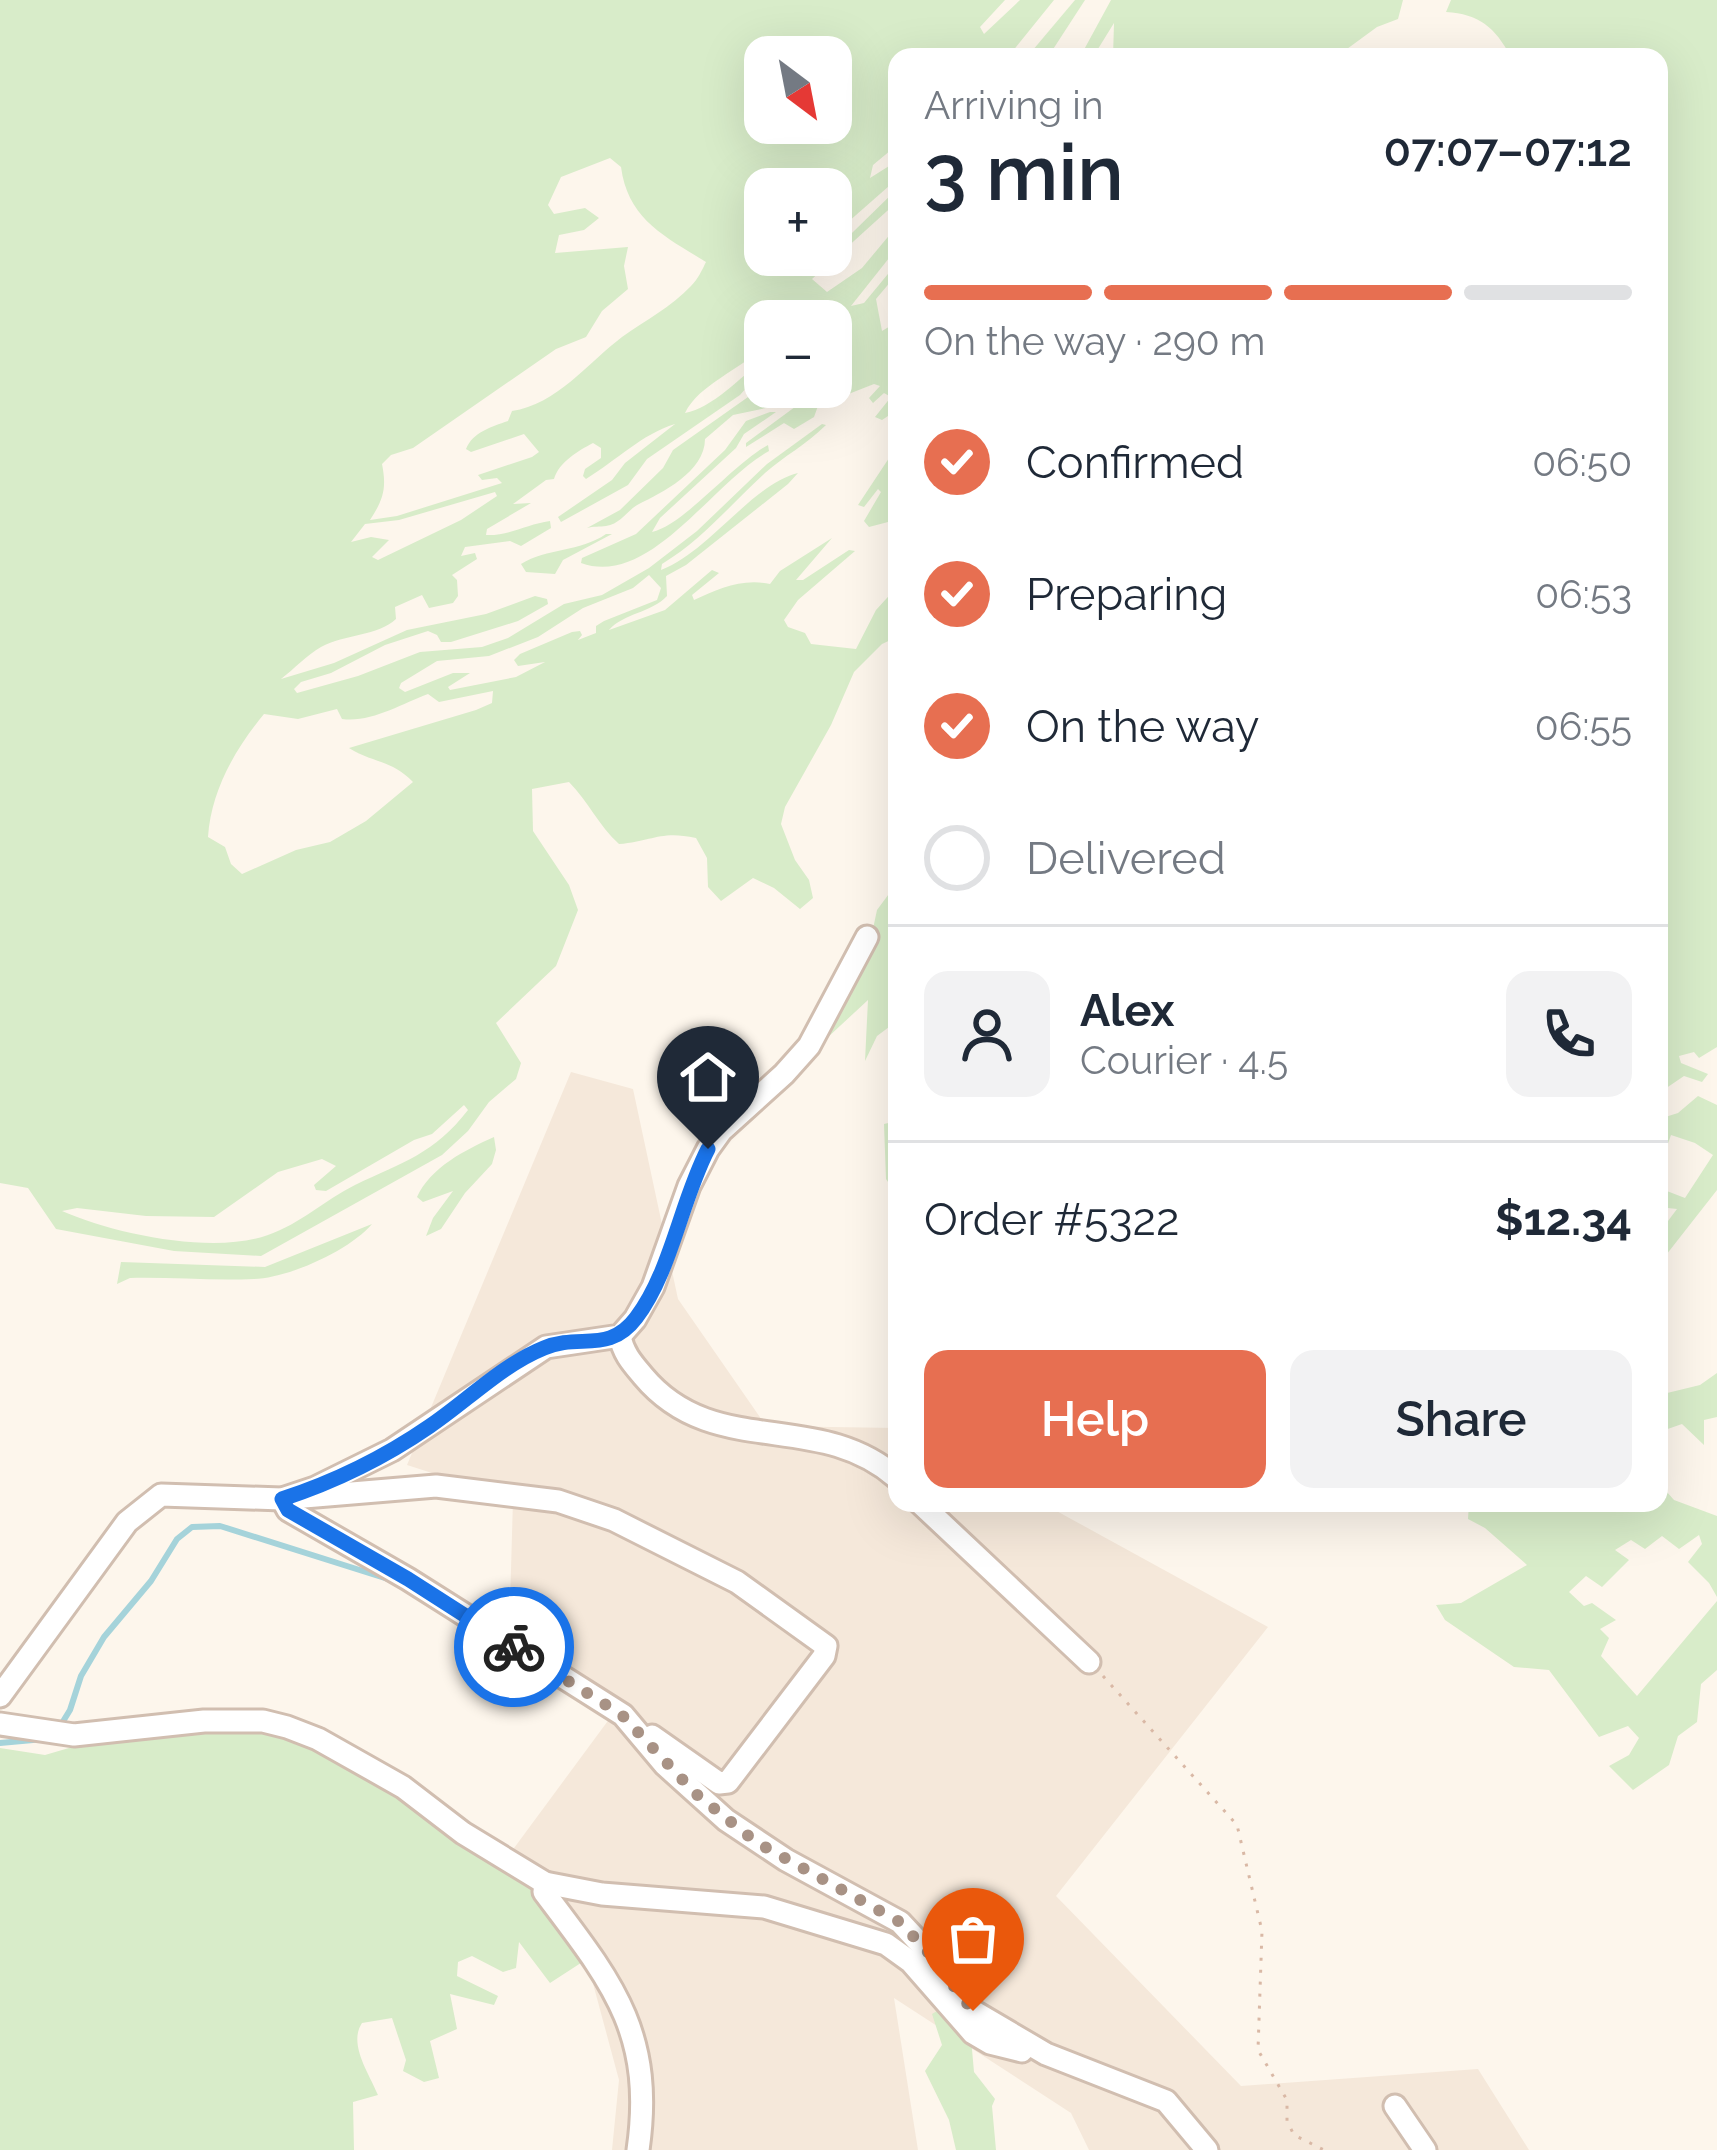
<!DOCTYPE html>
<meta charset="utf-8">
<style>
body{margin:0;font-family:Raleway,sans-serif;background:#f2f2f3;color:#1f2937;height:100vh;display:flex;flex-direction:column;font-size:45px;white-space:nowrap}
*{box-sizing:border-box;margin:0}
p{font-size:39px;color:#747a83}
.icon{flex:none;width:66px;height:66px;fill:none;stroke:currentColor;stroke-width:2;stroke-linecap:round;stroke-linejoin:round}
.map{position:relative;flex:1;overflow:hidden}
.side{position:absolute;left:888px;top:48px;width:780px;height:1464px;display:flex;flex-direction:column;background:#fff;border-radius:24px;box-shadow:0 12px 48px #0002}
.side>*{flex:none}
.needle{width:78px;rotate:148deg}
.controls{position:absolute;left:744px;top:36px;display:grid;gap:24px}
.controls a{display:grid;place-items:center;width:108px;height:108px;border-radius:24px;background:#fff;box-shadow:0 12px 48px #0002;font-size:60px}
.pin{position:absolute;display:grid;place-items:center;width:102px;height:102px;color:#fff;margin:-123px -51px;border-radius:50% 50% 50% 0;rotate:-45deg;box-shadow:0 0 12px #0007}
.pin .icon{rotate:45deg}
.courier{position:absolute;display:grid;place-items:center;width:120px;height:120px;margin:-60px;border:9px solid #1a73e8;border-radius:50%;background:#fff;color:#222;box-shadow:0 3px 15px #0007}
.overview em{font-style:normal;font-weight:600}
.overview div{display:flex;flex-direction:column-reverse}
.overview{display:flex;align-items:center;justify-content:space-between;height:204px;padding:0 36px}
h1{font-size:78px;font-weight:600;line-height:90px}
.bar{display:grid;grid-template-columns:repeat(4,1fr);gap:18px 12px;align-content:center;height:144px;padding:0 36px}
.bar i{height:15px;border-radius:9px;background:#e0e1e3}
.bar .selected{background:#e76f51}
.bar p{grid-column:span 4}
.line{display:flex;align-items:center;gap:30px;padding:0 36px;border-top:3px solid #e0e1e3}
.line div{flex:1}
.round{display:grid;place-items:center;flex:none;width:126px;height:126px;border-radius:24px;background:#f2f2f3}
ol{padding:0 36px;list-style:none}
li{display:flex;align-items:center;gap:36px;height:132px}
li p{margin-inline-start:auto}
li .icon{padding:12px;border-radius:50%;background:#e76f51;color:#fff;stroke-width:4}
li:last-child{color:#747a83}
li i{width:66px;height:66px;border:6px solid #e0e1e3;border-radius:50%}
.button{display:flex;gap:24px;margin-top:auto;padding:24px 36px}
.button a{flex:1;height:138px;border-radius:24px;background:#e76f51;color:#fff;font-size:48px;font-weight:600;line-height:138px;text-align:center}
.button a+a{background:#f2f2f3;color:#1f2937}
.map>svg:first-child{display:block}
</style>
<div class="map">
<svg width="1717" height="2150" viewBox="0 0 1717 2150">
<rect width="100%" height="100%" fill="#fdf6ec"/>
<polygon fill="#f5e8da" points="571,1072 633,1089 678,1299 766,1426 897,1428 897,1503 1042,1503 1268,1627 1056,1896 1241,2086 1478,2069 1529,2150 1089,2150 1071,2113 894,1998 918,2150 612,2150 619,2080 581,1939 503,1863 610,1718 509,1641 513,1499 407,1465"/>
<g fill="#d8ecc9" fill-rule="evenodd">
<path d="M 0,0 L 1005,0 L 980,27 L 984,34 L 1020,0 L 1054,0 L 1008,57 L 897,57 L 897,145 L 873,165 L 870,178 L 897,161 L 897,179 L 831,237 L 831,189 L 765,189 L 765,255 L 816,255 L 807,267 L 809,275 L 897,189 L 897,202 L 812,279 L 827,292 L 862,268 L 897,226 L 897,248 L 851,306 L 864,303 L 897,263 L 897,274 L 876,299 L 882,331 L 897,322 L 897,410 L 882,420 L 875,417 L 891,397 L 884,393 L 873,403 L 869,398 L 880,386 L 874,384 L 818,406 L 814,417 L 794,429 L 784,423 L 746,447 L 746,443 L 822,387 L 831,387 L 831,381 L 839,374 L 836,370 L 831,373 L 831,363 L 842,352 L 831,355 L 834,330 L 831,321 L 812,321 L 816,316 L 799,302 L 777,321 L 765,321 L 765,345 C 741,370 699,384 685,413 C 713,408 742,376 765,358 L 765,366 L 740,395 L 647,459 L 628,485 L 561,522 L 558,517 L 612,480 L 625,463 L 675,424 C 642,434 617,460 586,479 L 583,476 L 585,469 L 601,458 L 601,448 L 593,443 C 578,451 559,462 554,479 L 546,480 L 513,504 L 531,503 L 487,529 L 486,535 C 509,536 527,524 550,521 L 551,528 L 521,546 L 510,541 L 465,547 L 461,556 L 475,553 L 477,559 L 452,575 L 457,580 L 458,596 L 453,603 L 429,608 L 422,595 L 395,607 L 396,619 C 378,636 345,634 321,647 C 307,655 294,669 281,679 L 334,663 L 407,630 L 486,614 L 535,596 L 547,599 L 548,604 L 518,621 L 451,642 L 441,642 L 437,635 L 428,631 L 385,645 L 331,673 L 301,682 L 294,689 L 297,693 L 358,676 L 420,652 L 482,647 L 508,638 L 564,604 L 602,595 L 649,568 L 697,531 L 767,464 L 822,424 L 826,425 C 806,445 784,456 765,473 C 730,505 703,539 662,564 L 661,570 C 709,552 751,485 798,473 L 788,484 L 686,565 L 666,576 L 667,596 C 651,613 624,613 609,630 L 665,610 L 712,570 L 719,573 L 692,595 L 694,600 C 718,589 742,578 770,584 L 780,571 L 832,538 L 796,580 L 803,580 L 849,550 L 855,551 L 798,600 L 784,620 L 788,627 L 805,633 L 811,644 L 856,649 L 876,610 L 897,587 L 897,637 L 882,644 L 854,672 L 831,725 L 785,807 L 781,824 L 795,860 L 809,880 L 813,898 L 800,909 L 774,888 L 753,878 L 721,901 L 708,887 L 707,858 L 696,838 C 661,830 653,841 619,844 C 599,826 588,801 569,782 L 532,789 L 533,831 L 569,885 L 578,910 L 556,966 L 496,1023 L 521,1063 L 516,1079 L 489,1102 L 468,1131 L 442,1155 L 261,1256 L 174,1251 L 56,1229 L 28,1188 L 0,1183 ZM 765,57 L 831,57 L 831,123 L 765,123 ZM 610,158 L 621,167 C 628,219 664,236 706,262 C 702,270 698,279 691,286 C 671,307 646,320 622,337 C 589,362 556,405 512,411 L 508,421 C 491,427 473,432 466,449 L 471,452 L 524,434 L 539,452 L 532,457 L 478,475 L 482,480 L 497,478 L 502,483 L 397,516 L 370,520 C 383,500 387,489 382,464 L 391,455 L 413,448 L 556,349 L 586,337 L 602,311 L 628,289 L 624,266 L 628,247 L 555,253 L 559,235 L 584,230 L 599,218 L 585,208 L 554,214 L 548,205 L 561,177 ZM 495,492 L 497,496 L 461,520 L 378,560 L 372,557 L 389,540 L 371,537 L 351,542 L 365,524 L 399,520 ZM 649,575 L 661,588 L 657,600 L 604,621 L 596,626 L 596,633 L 578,640 L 582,635 L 580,631 L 572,632 L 520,654 L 514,660 L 518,666 L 545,662 L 516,677 L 450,690 L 448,687 L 470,673 L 453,673 L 405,692 L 399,688 L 401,683 L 437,661 L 489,656 L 538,637 L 583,608 L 633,588 ZM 493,691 L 492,703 L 476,710 L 349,748 C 373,763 392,760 413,782 L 366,821 L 330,842 L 296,850 L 242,874 L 231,864 L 225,847 L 208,837 C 211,791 235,749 264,714 L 298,719 L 337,709 L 342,719 C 371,723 401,704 428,694 L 439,702 ZM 464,1105 L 468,1110 C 434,1154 403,1162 355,1185 C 325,1200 300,1224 268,1235 C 214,1255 114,1234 62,1211 L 77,1208 L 146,1216 L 214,1217 L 278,1172 L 322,1159 L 336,1166 L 314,1185 L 316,1190 L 326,1191 L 414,1140 L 432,1134 Z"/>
<polygon points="1075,0 1085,0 1048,57 1027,57"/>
<polygon points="1111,0 1403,0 1398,19 1377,27 1336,57 1113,57 1114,23 1093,57 1080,57"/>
<path d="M 1451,0 L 1717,0 L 1717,1047 L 1699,1058 L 1694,1052 L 1679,1056 L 1681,1063 L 1708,1074 L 1702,1082 L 1684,1076 L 1659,1093 L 1659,57 L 1511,57 C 1495,27 1479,14 1446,12 Z"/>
<path d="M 765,385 L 811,387 L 785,404 L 733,415 L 705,439 C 705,472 661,493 639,504 C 627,510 621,524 606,526 C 600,527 593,526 587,528 L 620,510 L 663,468 L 673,450 Z"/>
<path d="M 770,412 L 776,412 L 744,434 L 736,448 L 660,518 L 652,532 C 684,525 732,465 768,445 L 769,451 C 711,483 650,588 581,563 L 582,558 L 636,534 L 725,450 L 746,421 Z"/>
<polygon points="897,446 897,489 890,500 897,501 897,513 888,522 869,527 864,521 881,492 878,489 864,507 858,505"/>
<path d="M 606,534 L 612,534 L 563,560 L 555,574 L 526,572 L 521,564 C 547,548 580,552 606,534 Z"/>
<polygon points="897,883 897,1021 877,1036 865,1061 868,1000 800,1063 871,938 877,910"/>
<polygon points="1698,1096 1717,1105 1717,1190 1659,1264 1659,1233 1677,1209 1659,1207 1659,1188 1685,1198 1713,1155 1695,1143 1671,1135 1659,1169 1659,1119 1678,1113"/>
<polygon points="897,1121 897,1195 886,1179 884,1124"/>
<path d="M 494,1137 L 496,1150 L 492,1164 L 465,1193 L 441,1229 L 426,1236 L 433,1218 L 453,1191 L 423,1202 L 417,1197 C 431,1167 465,1150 494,1137 Z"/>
<path d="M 372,1224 C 350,1250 289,1278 254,1279 C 213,1281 171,1277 130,1278 L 117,1284 L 121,1262 L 265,1267 Z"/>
<polygon points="1717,1373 1717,1417 1704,1420 1704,1445 1682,1424 1659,1432 1659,1395 1700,1385"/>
<polygon points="1659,1483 1674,1500 1717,1516 1717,1597 1709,1583 1688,1562 1702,1544 1699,1535 1679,1549 1662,1536 1645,1549 1631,1540 1615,1550 1629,1560 1602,1587 1586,1576 1569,1592 1584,1606 1592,1603 1616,1620 1600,1629 1609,1638 1601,1656 1637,1696 1717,1601 1717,1670 1701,1684 1697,1722 1678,1736 1669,1765 1633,1790 1609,1766 1629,1755 1639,1738 1628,1726 1599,1737 1549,1670 1514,1667 1445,1620 1436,1605 1461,1603 1527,1565 1485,1528 1468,1519 1469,1503 1659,1503"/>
<path d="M 206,1726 L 294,1734 L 401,1791 L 534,1890 L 587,1959 L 550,1983 L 519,1942 L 516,1968 L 503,1972 L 472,1956 L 458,1962 L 457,1976 L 498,1996 L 494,2005 L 450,1994 L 457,2029 L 430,2041 L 439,2078 L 424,2082 L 403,2071 L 406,2060 L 392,2018 L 362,2023 C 348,2044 369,2073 378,2095 L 353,2102 L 354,2150 L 0,2150 L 0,1748 L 45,1755 L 86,1743 Z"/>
<polygon points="942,2008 971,2038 974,2072 995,2099 992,2106 996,2150 956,2150 949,2120 925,2071 942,2045 932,2014"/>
</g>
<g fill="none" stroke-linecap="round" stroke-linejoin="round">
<g stroke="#a5d3da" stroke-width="6">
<polyline points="59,1728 70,1710 81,1676 104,1637 151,1581 177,1539 192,1527 220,1526 388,1579"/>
<polyline points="0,1743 44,1739"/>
</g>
<defs>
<g id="street">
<path d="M 620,1336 C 623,1353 632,1363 643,1376 C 714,1461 817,1408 897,1478"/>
<polyline points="304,1497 436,1486 558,1501 614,1520 737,1582 826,1646 824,1656 728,1782 719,1783 652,1736"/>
<polyline points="282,1499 288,1510 408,1579 623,1715 665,1765 726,1820 786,1860 900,1922 927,1951 973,2011 1046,2054 1166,2101 1207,2150"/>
<polyline points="920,1503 1089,1662"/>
<polyline points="0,1696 127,1522 161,1495 282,1499 315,1488 392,1450 546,1347 620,1336 635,1319 653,1287 689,1186 708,1149 721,1131 784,1074 809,1046 867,937"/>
<polyline points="0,1724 74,1735 204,1721 263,1721 287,1727 318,1739 403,1787 463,1833 545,1883 602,1894 764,1907 886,1944 911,1962 973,2033 990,2043 1022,2051"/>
<path d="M 545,1883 L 544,1892 C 611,1981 655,2032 638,2150"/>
<polyline points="1395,2106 1425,2150"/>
</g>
</defs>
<use href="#street" stroke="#d1beb0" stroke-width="27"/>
<polyline stroke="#d9b8a5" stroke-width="3" stroke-dasharray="3 9" stroke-linecap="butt" points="1103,1676 1237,1825 1262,1931 1258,2050 1287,2100 1287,2121 1294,2135 1324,2150"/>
<use href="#street" stroke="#fff" stroke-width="21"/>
</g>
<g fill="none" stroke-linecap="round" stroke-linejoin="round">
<polyline stroke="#a89285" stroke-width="12" stroke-dasharray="0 21.6" points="514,1647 622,1715 696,1794 756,1842 900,1922 927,1951 973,2011"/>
<path stroke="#1a73e8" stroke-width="15" d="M 514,1647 L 408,1579 L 288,1510 L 282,1499 C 334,1482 385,1457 430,1426 C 467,1401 502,1365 544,1348 C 579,1333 609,1354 636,1318 C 671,1272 681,1201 708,1149"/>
</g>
</svg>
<div class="controls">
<a><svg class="needle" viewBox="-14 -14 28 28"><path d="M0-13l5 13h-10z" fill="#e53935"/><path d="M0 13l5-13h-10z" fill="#747a83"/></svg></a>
<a>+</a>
<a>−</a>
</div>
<div class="pin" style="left:973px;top:2011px;background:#ea580c"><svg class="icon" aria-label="bag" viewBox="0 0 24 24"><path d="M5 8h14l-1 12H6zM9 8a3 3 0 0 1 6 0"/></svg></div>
<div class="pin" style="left:708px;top:1149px;background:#1f2937"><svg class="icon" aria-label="home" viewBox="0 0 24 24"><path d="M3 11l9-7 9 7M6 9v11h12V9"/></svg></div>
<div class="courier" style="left:514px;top:1647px"><svg class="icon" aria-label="bike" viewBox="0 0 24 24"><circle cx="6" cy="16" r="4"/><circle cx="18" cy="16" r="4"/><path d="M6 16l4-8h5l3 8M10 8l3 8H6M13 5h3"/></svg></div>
<section class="side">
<div class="overview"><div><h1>3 min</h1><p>Arriving in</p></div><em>07:07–07:12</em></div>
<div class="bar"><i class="selected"></i><i class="selected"></i><i class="selected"></i><i></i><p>On the way · 290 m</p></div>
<ol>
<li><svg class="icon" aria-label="check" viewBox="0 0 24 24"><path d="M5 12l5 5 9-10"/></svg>Confirmed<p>06:50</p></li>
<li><svg class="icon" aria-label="check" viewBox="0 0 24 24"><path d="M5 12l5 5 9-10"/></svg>Preparing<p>06:53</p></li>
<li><svg class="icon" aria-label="check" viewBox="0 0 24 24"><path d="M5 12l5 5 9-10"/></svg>On the way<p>06:55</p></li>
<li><i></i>Delivered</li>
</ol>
<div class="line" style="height:216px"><a class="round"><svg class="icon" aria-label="person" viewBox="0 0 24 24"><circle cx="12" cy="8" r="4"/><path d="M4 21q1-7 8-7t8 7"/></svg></a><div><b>Alex</b><p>Courier · 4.5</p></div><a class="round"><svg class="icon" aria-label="phone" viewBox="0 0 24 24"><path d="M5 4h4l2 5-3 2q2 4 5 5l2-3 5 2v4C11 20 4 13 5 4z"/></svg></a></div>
<div class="line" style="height:156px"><div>Order #5322</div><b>$12.34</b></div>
<div class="button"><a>Help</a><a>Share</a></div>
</section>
</div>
